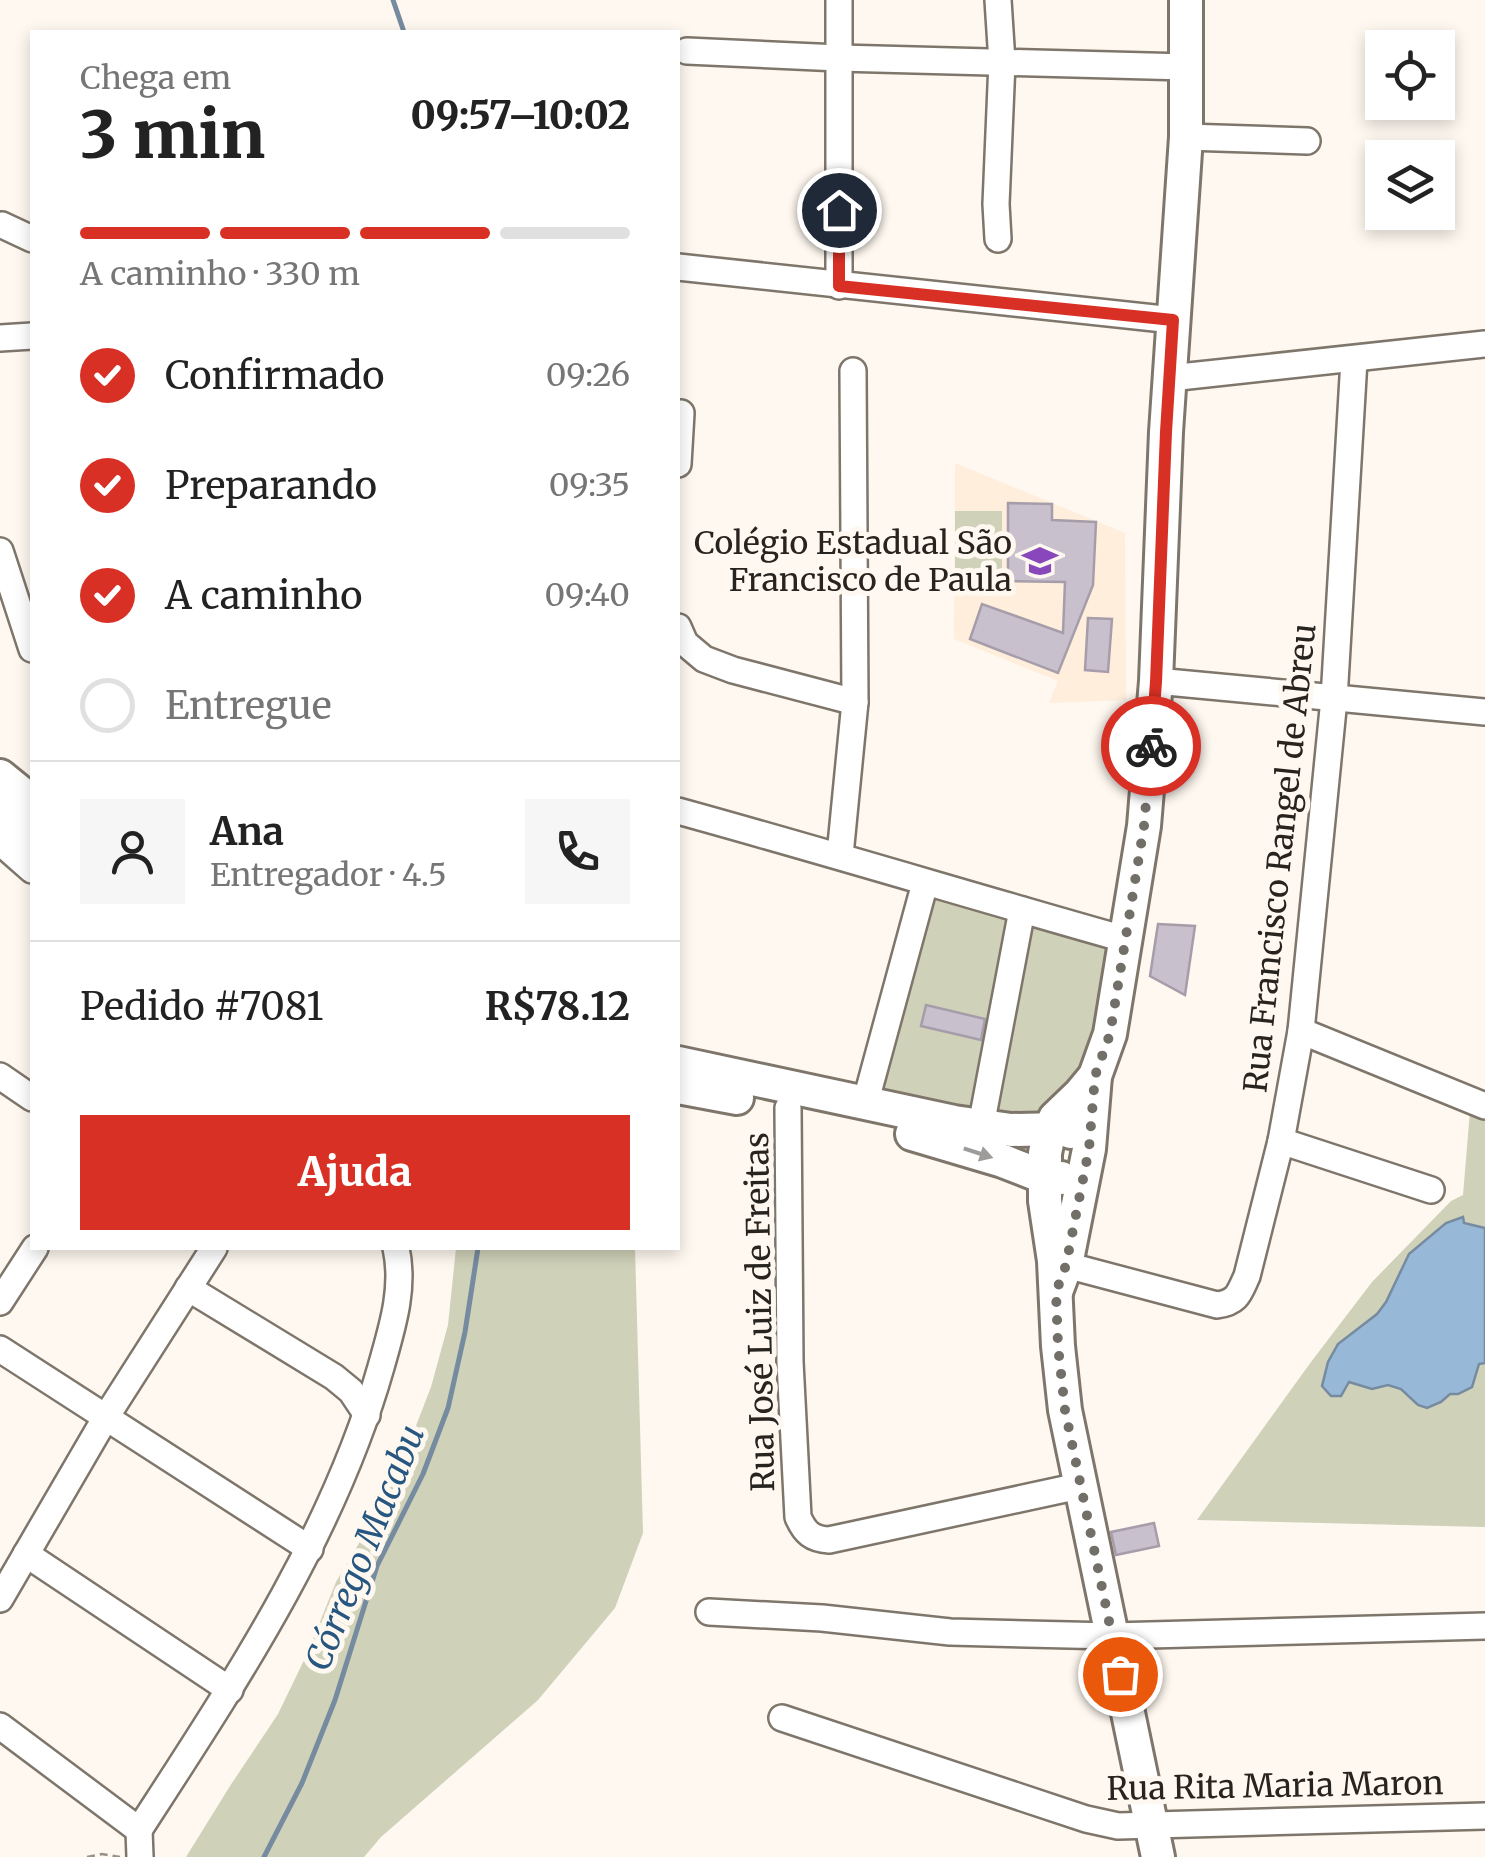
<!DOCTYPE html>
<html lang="pt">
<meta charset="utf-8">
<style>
body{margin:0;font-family:Merriweather,serif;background:#f6f6f6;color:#222;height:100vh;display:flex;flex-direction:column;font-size:38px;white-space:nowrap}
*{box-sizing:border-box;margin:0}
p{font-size:32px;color:#767676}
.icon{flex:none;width:55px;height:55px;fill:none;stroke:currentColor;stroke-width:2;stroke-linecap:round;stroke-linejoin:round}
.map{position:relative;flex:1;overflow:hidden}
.side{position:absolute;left:30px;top:30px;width:650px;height:1220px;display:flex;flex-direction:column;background:#fff;border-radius:0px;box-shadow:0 5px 15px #0003}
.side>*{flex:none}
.controls{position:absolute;left:1365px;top:30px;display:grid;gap:20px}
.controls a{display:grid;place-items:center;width:90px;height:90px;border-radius:0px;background:#fff;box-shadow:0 5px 15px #0003;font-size:50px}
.pin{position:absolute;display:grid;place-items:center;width:85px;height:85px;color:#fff;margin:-42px;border:5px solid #fff;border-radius:50%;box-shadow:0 2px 10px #0007}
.courier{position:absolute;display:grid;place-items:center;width:100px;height:100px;margin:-50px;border:8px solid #d93025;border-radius:50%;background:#fff;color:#222;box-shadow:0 2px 12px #0007}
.headline em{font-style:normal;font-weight:800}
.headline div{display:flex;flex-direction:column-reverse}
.headline{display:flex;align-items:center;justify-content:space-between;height:170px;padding:0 50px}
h1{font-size:65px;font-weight:800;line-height:75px}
.bar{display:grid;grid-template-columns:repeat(4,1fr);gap:15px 10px;align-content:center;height:120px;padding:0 50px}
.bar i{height:12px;border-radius:8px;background:#e0e0e0}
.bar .selected{background:#d93025}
.bar p{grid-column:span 4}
.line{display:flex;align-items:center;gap:25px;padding:0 50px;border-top:2px solid #e0e0e0}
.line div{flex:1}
.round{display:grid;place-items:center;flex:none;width:105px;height:105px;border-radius:0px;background:#f6f6f6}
ol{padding:0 50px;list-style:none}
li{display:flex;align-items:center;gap:30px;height:110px}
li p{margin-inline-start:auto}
li .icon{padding:10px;border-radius:50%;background:#d93025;color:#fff;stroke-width:4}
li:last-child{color:#767676}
li i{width:55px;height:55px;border:5px solid #e0e0e0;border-radius:50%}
.action{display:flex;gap:20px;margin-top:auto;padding:20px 50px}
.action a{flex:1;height:115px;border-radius:0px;background:#d93025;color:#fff;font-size:40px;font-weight:800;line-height:115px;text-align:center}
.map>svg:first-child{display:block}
</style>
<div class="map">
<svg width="1485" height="1857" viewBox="0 0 1485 1857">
<rect width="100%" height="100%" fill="#fef8f0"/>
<polygon fill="#feeedb" points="955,463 1125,533 1126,700 1049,703 1058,681 954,639"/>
<g fill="#cfd1b8">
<rect x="955" y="511" width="47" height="78"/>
<polygon points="929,892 1107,945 1094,1031 1079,1078 1047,1113 1027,1121 876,1089"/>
<polygon points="1470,1111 1485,1113 1485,1527 1197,1520 1311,1362 1372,1282 1451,1201 1463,1195"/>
<polygon points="456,1248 635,1248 643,1533 615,1608 538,1700 381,1837 364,1857 186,1857 230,1786 278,1714 307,1654 336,1582 374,1518 407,1449 431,1387 448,1325"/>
</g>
<polygon fill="#98b8d7" stroke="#768ba0" stroke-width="2.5" points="1463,1217 1464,1223 1485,1228 1485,1363 1479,1364 1472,1387 1458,1394 1450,1394 1441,1402 1427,1408 1418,1405 1401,1389 1388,1385 1372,1389 1349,1382 1341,1396 1331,1396 1322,1386 1328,1362 1338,1344 1377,1314 1386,1302 1409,1254 1446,1223"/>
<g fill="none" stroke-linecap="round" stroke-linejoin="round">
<g stroke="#768ba0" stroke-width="5">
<polyline points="393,0 404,32"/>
<polyline points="264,1857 302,1783 335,1700 377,1566 423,1474 448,1408 465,1332 478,1248"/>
</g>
</g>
<g fill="#c9c0cd" stroke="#a69daa" stroke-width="2.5">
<polygon points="1008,503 1052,504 1052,520 1096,522 1093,585 1058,673 970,639 982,604 1063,633 1065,582 1008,581"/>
<polygon points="1088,618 1112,619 1108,672 1085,670"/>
<polygon points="1158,924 1195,926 1185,995 1150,976"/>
<polygon points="926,1005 985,1019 981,1040 921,1026"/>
<polygon points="1154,1523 1159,1546 1116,1555 1111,1532"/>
</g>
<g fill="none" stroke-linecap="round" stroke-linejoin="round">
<defs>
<g id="minor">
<polyline points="687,51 839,58 1187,67"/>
<polyline points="1186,137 1307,141"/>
<polyline points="2,225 32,239"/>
<polyline points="998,239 996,204 1002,62 998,0"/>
<polyline points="678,267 1173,320"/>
<polyline points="839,286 839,0"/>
<polyline points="0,338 32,336"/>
<polyline points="1170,378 1485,344"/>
<polyline points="678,464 681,413"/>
<polyline points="0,551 32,649"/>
<polyline points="678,627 685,643 704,659 733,670 855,702"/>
<polyline points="1156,681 1485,712"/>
<path d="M 678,811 C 827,852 975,897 1124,939"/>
<polyline points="0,842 32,870"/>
<polyline points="840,855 855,702 853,371"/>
<polyline points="1301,1031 1485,1106"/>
<polyline points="0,1076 32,1098"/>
<polyline points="865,1104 925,883"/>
<path d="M 788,1108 L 790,1362 L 798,1517 C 805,1533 812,1539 829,1540 L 1079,1486"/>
<polyline points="981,1126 1022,910"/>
<polyline points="1281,1141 1431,1190"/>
<path d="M 1066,1265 L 1217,1305 C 1238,1302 1239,1293 1247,1276 L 1281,1141 L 1301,1031 L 1334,699 L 1354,360"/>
<polyline points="188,1288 334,1377 351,1391 367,1415"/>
<polyline points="0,1302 35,1248"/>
<polyline points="0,1349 310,1549"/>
<polyline points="26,1554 230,1690"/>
<polyline points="0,1599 106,1417 214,1248"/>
<polyline points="709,1612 822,1618 950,1632 1112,1636 1485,1626"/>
<polyline points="782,1718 1086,1819 1118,1826 1485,1816"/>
<polyline points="0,1726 139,1830"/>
<path d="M 139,1830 C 234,1683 333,1536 381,1367 C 392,1328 405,1288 396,1248"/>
<polyline points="139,1830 140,1857"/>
</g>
<g id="major">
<polyline points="0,776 32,802"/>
<polyline points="0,810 32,836"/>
<polyline points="678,1063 954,1122 1011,1130 1063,1129 1071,1132"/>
<polyline points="1095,1076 1080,1094 1055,1118 1050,1129 1045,1153 1045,1201 1054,1261 1058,1346 1065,1410 1158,1857"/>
<polyline points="678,1087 737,1098"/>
<polyline points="912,1134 1003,1161 1044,1177 1061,1178"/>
<polyline points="1056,1292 1066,1265 1089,1149 1095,1076 1110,1034 1144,826 1156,681 1166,432 1186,137 1186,0"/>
</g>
</defs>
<use href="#minor" stroke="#7f766b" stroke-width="30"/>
<use href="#major" stroke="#7f766b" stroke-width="38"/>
<polyline stroke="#96918b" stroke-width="2.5" stroke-dasharray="8 5" stroke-linecap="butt" points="87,1857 102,1854 120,1857"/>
<use href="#minor" stroke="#fff" stroke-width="25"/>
<use href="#major" stroke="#fff" stroke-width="32"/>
</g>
<defs><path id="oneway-solid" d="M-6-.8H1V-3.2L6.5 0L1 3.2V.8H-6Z" transform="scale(2.5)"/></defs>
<use fill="#9e9c9a" href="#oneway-solid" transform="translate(978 1153) rotate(18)"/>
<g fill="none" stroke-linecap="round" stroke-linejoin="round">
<polyline stroke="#726e68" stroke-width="10" stroke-dasharray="0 18" points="1120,1674 1065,1410 1058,1346 1056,1292 1066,1265 1089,1149 1095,1076 1110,1034 1144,826 1151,746"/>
<polyline stroke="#d93025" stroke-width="12" points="839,210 839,286 1173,320 1166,432 1156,682 1151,746"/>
</g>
<defs>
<symbol id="school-bare" viewBox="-9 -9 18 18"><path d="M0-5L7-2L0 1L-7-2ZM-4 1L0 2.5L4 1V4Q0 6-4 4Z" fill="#8847bb" stroke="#fef8f0" stroke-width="2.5" paint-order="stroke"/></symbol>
</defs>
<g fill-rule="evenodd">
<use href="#school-bare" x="1015" y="536" width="50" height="50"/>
</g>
<g text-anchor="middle" stroke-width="10" stroke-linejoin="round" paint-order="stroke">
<g font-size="32" fill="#27231f" stroke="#fef8f0" text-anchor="end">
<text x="1012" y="554">Colégio Estadual São<tspan x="1012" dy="37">Francisco de Paula</tspan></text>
</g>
<g font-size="32" fill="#27231f" stroke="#fef8f0">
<text transform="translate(1280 858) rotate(-84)" y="11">Rua Francisco Rangel de Abreu</text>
<text transform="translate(760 1312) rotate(-91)" y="11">Rua José Luiz de Freitas</text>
<text transform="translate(1275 1786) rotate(-1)" y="11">Rua Rita Maria Maron</text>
</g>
<g font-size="35" font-style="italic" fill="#275780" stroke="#fef8f0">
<text transform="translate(365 1548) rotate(-68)" y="12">Córrego Macabu</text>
</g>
</g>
</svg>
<div class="controls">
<a><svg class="icon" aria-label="locate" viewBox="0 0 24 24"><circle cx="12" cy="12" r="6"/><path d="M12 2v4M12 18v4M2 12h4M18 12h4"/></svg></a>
<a><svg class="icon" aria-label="layers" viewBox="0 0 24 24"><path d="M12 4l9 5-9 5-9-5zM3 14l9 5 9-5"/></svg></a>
</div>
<div class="pin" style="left:1120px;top:1674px;background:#ea580c"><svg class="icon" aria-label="bag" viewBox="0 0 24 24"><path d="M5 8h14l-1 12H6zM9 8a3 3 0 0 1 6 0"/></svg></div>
<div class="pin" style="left:839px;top:210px;background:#1f2937"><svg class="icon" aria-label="home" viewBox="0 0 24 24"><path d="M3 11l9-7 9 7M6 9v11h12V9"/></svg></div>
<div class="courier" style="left:1151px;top:746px"><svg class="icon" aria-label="bike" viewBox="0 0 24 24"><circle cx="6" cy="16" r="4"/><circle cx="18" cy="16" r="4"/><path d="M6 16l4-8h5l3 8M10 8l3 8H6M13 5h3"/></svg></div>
<section class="side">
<div class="headline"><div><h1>3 min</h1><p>Chega em</p></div><em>09:57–10:02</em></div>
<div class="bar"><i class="selected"></i><i class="selected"></i><i class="selected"></i><i></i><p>A caminho · 330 m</p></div>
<ol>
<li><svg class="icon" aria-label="check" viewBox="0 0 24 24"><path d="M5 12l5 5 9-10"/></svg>Confirmado<p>09:26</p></li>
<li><svg class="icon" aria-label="check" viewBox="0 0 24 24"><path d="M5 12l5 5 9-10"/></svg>Preparando<p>09:35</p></li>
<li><svg class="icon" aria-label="check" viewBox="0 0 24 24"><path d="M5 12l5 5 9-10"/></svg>A caminho<p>09:40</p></li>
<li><i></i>Entregue</li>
</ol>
<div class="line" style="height:180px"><a class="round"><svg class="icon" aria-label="person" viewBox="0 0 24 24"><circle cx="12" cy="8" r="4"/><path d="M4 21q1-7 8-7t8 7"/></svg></a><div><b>Ana</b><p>Entregador · 4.5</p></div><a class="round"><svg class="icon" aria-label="phone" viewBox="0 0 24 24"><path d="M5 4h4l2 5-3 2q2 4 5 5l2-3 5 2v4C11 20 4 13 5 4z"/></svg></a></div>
<div class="line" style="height:130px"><div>Pedido #7081</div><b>R$78.12</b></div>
<div class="action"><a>Ajuda</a></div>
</section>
</div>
